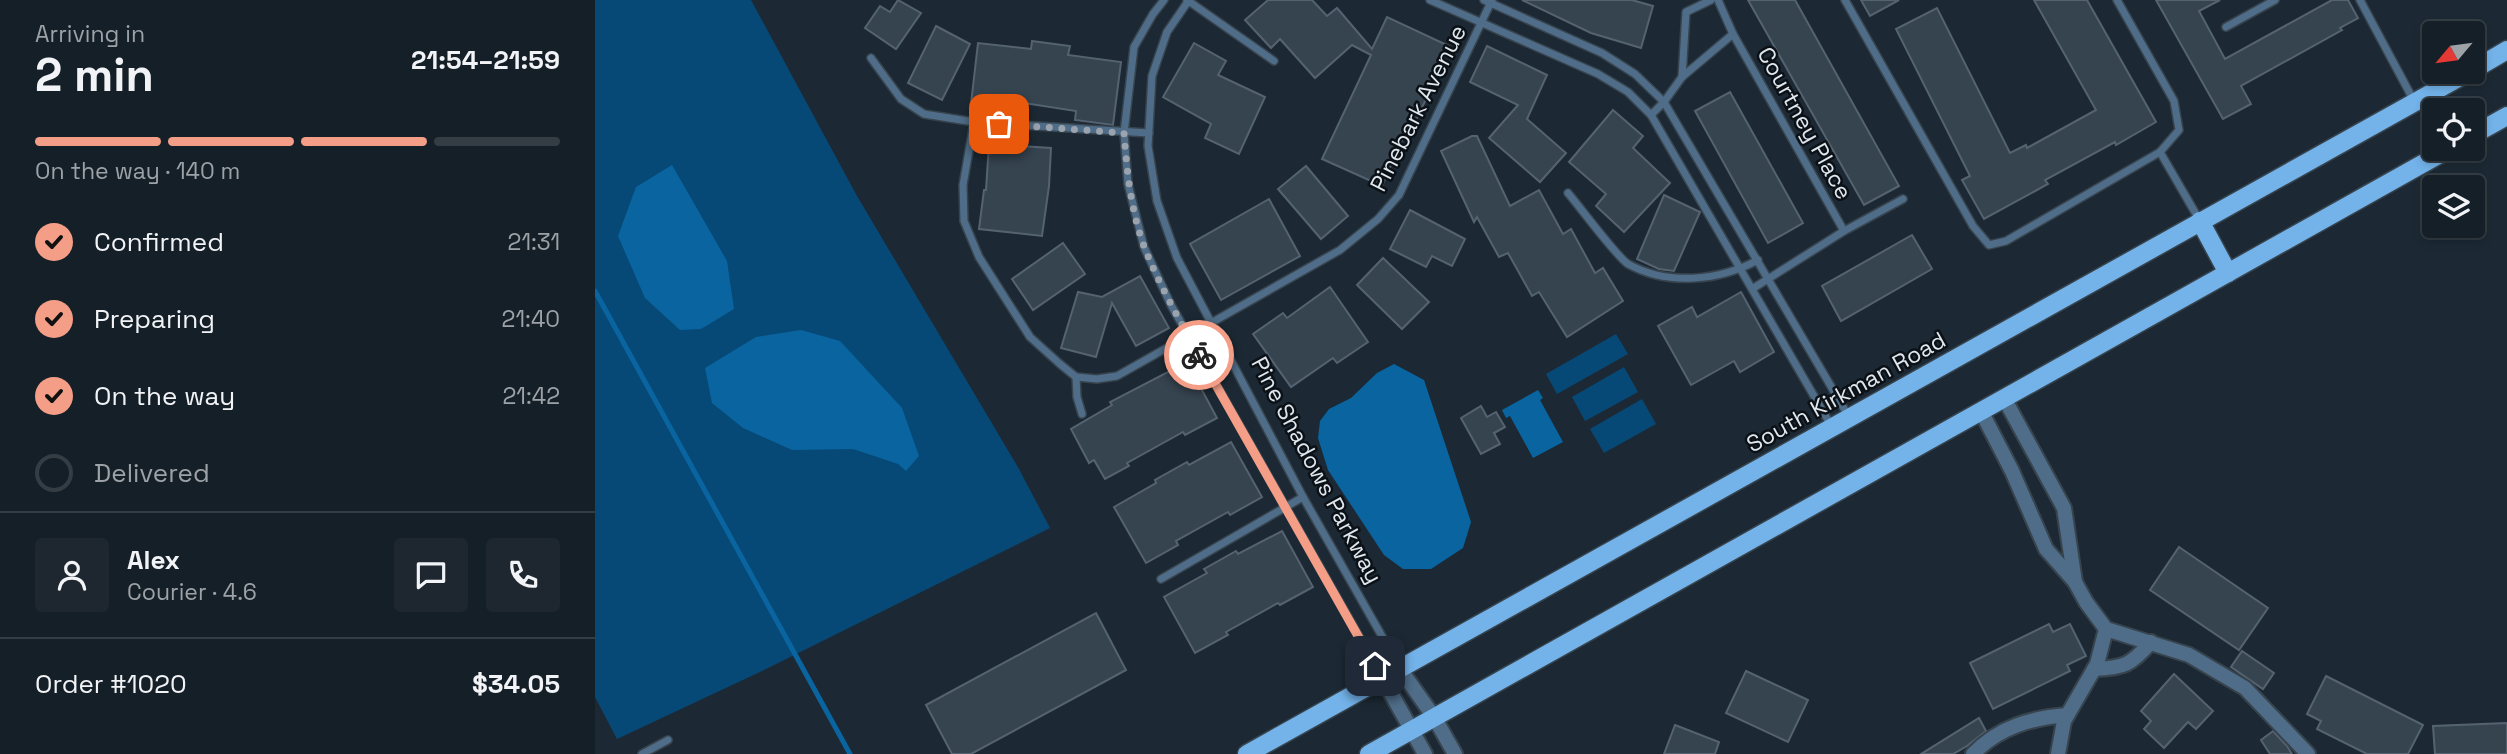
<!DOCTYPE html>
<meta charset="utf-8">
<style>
body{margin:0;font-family:"Space Grotesk",sans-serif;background:#1e272f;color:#f1f3f6;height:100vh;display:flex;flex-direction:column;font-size:26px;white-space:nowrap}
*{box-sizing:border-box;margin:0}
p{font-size:23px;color:#9da2a7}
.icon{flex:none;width:38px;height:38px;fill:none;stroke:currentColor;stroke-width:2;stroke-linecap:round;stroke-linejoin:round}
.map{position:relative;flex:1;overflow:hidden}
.panel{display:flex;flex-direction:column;background:#151f27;width:595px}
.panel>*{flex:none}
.needle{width:46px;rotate:241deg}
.controls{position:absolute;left:1827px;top:21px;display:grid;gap:14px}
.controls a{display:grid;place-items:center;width:63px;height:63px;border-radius:7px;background:#151f27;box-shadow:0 4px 10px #0003,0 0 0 2px #343d44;font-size:35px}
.pin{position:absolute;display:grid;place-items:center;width:60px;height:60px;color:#fff;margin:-30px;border-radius:14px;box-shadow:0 4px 10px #0006}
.courier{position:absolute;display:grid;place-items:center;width:70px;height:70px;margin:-35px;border:5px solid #f49e87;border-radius:50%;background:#fff;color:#222;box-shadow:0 2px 9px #0007}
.head em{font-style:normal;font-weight:800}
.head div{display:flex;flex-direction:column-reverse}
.head{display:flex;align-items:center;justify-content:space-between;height:119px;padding:0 35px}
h1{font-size:46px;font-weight:800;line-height:52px}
.bar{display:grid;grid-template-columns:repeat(4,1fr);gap:10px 7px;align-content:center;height:84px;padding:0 35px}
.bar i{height:9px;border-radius:5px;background:#343d44}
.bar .active{background:#f49e87}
.bar p{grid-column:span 4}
.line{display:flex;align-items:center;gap:18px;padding:0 35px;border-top:2px solid #343d44}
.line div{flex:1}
.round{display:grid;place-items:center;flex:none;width:74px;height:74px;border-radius:7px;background:#1e272f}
ol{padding:0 35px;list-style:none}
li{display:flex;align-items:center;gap:21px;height:77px}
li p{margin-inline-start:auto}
li .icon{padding:7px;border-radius:50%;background:#f49e87;color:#111;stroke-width:4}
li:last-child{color:#9da2a7}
li i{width:38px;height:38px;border:4px solid #343d44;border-radius:50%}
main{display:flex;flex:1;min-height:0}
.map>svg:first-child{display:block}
</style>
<main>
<section class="panel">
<div class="head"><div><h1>2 min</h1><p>Arriving in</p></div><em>21:54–21:59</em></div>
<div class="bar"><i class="active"></i><i class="active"></i><i class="active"></i><i></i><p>On the way · 140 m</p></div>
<ol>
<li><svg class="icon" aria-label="check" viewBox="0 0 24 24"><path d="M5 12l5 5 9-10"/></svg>Confirmed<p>21:31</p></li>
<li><svg class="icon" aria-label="check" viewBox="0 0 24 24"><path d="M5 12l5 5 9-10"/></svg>Preparing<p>21:40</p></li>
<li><svg class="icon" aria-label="check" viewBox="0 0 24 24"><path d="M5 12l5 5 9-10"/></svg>On the way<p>21:42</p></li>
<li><i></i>Delivered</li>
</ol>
<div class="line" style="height:126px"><a class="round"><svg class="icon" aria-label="person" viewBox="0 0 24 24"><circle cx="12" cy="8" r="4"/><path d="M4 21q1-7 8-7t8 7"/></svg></a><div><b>Alex</b><p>Courier · 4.6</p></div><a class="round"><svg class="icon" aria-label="chat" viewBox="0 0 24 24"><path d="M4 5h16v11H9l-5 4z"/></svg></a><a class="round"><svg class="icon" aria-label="phone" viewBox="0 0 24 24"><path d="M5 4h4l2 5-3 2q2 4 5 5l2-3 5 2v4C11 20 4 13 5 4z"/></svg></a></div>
<div class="line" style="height:91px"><div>Order #1020</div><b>$34.05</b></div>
</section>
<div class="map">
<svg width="1912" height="754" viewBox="0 0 1912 754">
<rect width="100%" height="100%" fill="#1c2934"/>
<g fill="#074976">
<polygon points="0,0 156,0 262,196 424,469 455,528 167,671 22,739 0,697"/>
<polygon points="1021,334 1033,354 962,394 951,374"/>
<polygon points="1029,367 1043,392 990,421 977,397"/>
<polygon points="1047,399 1061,424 1009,453 995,429"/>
</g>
<g fill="#0964a0">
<polygon points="77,165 132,261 139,309 106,329 85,330 50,298 23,236 41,187"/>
<polygon points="206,330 245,341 307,408 324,456 311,471 303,464 258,449 197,450 148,428 117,403 110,368 161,337"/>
<polygon points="799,364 829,380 876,522 868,548 836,569 808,569 789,555 733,470 723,438 725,421 734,409 756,398 782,373"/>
<polygon points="943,390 948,398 945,400 968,442 938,458 915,416 911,418 907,410"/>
</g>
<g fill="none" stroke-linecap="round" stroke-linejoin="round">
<polyline stroke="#0964a0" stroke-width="5" points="0,291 255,754"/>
</g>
<g fill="#364450" stroke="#556371" stroke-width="2">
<polygon points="303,0 326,13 301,49 270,28 285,6 295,12"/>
<polygon points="673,0 717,0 732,16 742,8 777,49 792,17 854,46 830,96 832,97 815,133 811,131 787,186 727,159 776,55 757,45 720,78 685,39 676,48 650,20"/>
<polygon points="927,0 1037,0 1058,6 1046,48 996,33"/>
<polygon points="1153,0 1200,0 1304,186 1269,205"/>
<polygon points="1266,0 1304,0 1275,16"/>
<polygon points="1439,0 1492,0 1561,122 1521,145 1520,142 1450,180 1453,184 1389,219 1367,180 1375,176 1301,29 1342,8 1415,153 1431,145 1432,148 1501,110"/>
<polygon points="1561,0 1625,0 1604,11 1630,59 1737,0 1753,0 1763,18 1745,28 1747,30 1646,86 1656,104 1628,119"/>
<polygon points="341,26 375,44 347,100 313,83"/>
<polygon points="437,41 475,46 473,55 526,62 518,125 480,120 481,111 416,101 415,109 376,104 383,43 436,49"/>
<polygon points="599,43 631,61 623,75 670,97 644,154 610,138 616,124 568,97"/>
<polygon points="892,46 952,75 932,119 971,153 945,182 894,138 923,105 875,82"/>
<polygon points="1135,92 1208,223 1173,243 1100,111"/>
<polygon points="1018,110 1048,136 1038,148 1075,183 1029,232 1001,206 1011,194 974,162"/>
<polygon points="877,136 882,136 915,206 944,190 968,234 976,229 1000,273 1008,268 1028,301 972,337 944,292 937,296 913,253 904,257 882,217 879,222 846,151"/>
<polygon points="394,144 456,148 454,186 447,236 384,229 389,190 391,190"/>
<polygon points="711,166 753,216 726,239 683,189"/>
<polygon points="1069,195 1105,212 1079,271 1064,269 1042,259"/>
<polygon points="674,199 705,256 626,300 595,244"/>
<polygon points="815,210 870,239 857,266 837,256 831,267 795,249"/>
<polygon points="1317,235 1337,269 1246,321 1227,286"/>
<polygon points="468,243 490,274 438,310 417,279"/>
<polygon points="788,258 834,302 807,329 762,285"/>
<polygon points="545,276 574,328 541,346 517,303 501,357 466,348 483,292 507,297"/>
<polygon points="735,287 773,342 742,363 738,358 696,387 658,334 688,313 692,318"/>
<polygon points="1146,292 1179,352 1145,372 1139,361 1096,385 1063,326 1097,307 1102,317"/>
<polygon points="592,362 622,418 590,435 588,432 532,463 534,466 510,479 499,460 494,463 476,429 517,405 515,402"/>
<polygon points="886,406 892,417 901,412 910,427 899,433 905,444 886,454 866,418"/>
<polygon points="636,442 667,497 635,515 633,512 581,541 583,545 551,563 519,507 561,483 560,480 592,462 594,465"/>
<polygon points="687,531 718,587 685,605 683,603 631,632 633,635 600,653 569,597 612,573 609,569 641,551 643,554"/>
<polygon points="1584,547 1673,608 1644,650 1555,590"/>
<polygon points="501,613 531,670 376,754 357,754 331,705"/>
<polygon points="1454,624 1458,632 1475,624 1491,656 1472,665 1475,671 1398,709 1375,663"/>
<polygon points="1647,651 1679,673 1668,689 1636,667"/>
<polygon points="1151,671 1213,700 1193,742 1131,713"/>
<polygon points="1579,674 1618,711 1601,729 1593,722 1569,748 1549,729 1556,721 1546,711"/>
<polygon points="1731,676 1828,725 1813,754 1772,754 1722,729 1726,721 1712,714"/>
<polygon points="1384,718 1391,731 1372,746 1358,754 1326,754"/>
<polygon points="1912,723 1912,754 1840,754 1838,726"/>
<polygon points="1080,725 1124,742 1120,754 1069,754"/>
<polygon points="1678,731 1692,746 1697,754 1675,754 1666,740"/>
</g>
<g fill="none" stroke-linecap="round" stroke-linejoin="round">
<defs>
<g id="service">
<polyline points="569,0 558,14 539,47 529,133 533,184 549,247 576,305 788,679"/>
<polyline points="592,0 679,61"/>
<polyline points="594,0 572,32 557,76 553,146 562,201 582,258 708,497 805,668"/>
<polyline points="835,0 1003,74 1033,92 1056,115 1237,427"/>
<polyline points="889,0 1007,53 1040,74 1069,102 1254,417"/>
<polyline points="1123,0 1138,34 1249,231"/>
<polyline points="1250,0 1378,226 1394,245 1411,241 1565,152 1584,130 1579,101 1522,0"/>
<polyline points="1765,0 1819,101"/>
<polyline points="1631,27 1680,0"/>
<polyline points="276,58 306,99 329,114 379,122 554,133"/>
<polyline points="1087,77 1091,12 1116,0"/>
<polyline points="1056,115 1069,102 1087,77 1138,34"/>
<polyline points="379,122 368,185 369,221 384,257 435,337 465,364 481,377 502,379 522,376 745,250 783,219 804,195 897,0"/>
<polyline points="1565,152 1605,221"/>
<path d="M 973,193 C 985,207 1021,256 1033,264 C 1073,286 1124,281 1163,260"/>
<polyline points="1157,289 1249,231 1308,199"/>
<polyline points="481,377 482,397 487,414"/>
<polyline points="566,579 708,497"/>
<polyline points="47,754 73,740"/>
</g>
<g id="minor">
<polyline points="1409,398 1469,508 1480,582"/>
<polyline points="1386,411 1417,471 1451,549 1480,582 1491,602 1511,629 1594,655 1650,688 1713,754"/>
<polyline points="805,669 839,717 860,754"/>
<path d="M 1499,669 C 1529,668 1536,665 1556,642"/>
<polyline points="788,679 830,754"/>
<path d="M 1378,754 C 1404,727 1436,718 1472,715"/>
<polyline points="1463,754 1469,721 1502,664 1511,629"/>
</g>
<g id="primary">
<polyline points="1878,70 1912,50"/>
<polyline points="1878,135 1912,116"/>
<polyline points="1605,221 1633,273"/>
<polyline points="652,754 1874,72"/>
<polyline points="774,754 1854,149"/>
</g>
</defs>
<use href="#service" stroke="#37444e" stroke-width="10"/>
<use href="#minor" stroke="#37444e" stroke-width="18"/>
<use href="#primary" stroke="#37444e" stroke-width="21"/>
<use href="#service" stroke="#4f6d88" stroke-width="7"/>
<use href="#minor" stroke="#4f6d88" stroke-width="14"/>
<use href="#primary" stroke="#73b3ea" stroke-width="18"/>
</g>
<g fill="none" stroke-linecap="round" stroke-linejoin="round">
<path stroke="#9ba4ae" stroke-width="7" stroke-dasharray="0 12.6" d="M 404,124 L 529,133 C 532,172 536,212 550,249 C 565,286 585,321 604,355"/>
<polyline stroke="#f49e87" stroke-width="9" points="604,355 780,666"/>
</g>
<g text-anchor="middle" stroke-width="5" stroke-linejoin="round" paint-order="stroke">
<g font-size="23" fill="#dfe7ef" stroke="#0b1116">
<text transform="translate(823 108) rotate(-63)" y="8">Pinebark Avenue</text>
<text transform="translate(1210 123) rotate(61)" y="8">Courtney Place</text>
<text transform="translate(1251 392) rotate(-29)" y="8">South Kirkman Road</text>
<text transform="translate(722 470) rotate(62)" y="8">Pine Shadows Parkway</text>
</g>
</g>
</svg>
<div class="controls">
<a><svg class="needle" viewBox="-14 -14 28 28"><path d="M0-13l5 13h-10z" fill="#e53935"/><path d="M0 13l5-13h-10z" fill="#9da2a7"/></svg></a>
<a><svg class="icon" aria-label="locate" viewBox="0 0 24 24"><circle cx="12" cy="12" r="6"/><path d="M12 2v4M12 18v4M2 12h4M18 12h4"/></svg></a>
<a><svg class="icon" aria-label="layers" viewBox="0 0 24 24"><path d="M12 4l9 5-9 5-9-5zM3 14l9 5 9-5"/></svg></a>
</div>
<div class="pin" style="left:404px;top:124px;background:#ea580c"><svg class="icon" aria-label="bag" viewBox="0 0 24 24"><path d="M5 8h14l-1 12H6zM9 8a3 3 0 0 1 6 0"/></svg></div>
<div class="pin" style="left:780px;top:666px;background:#1f2937"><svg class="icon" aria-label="home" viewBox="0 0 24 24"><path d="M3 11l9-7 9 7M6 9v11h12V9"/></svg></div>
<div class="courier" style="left:604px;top:355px"><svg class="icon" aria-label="bike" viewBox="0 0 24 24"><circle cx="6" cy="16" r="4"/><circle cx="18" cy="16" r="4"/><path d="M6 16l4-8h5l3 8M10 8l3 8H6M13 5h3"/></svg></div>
</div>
</main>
